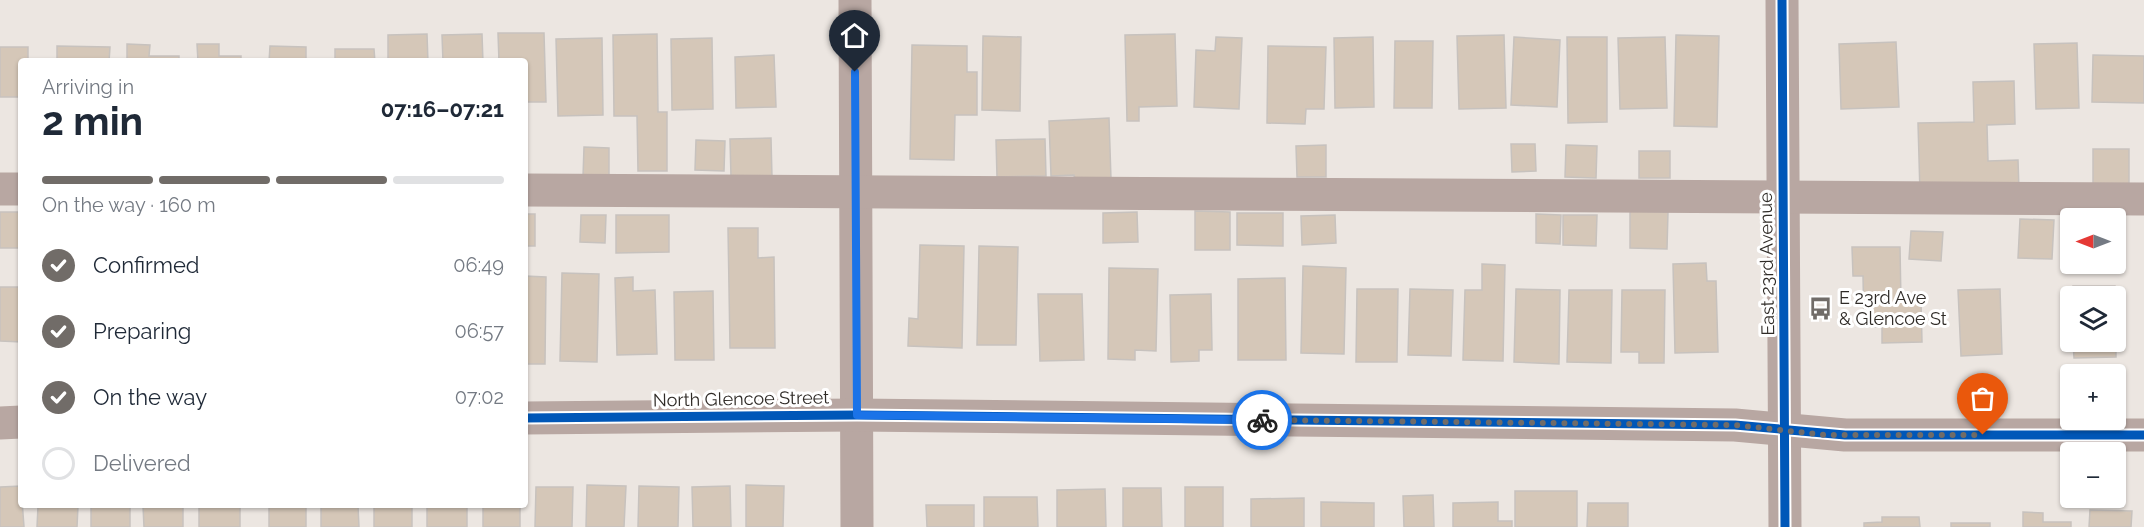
<!DOCTYPE html>
<meta charset="utf-8">
<style>
body{margin:0;font-family:Raleway,sans-serif;background:#f2f2f3;color:#1f2937;height:100vh;display:flex;flex-direction:column;font-size:22px;white-space:nowrap}
*{box-sizing:border-box;margin:0}
p{font-size:20px;color:#747a83}
.icon{flex:none;width:33px;height:33px;fill:none;stroke:currentColor;stroke-width:2;stroke-linecap:round;stroke-linejoin:round}
.map{position:relative;flex:1;overflow:hidden}
.panel{position:absolute;left:18px;top:58px;width:510px;height:450px;display:flex;flex-direction:column;background:#fff;border-radius:6px;box-shadow:0 2px 4px #0004}
.panel>*{flex:none}
.needle{width:39px;rotate:270deg}
.tools{position:absolute;left:2060px;top:208px;display:grid;gap:12px}
.tools a{display:grid;place-items:center;width:66px;height:66px;border-radius:6px;background:#fff;box-shadow:0 2px 4px #0004;font-size:30px}
.pin{position:absolute;display:grid;place-items:center;width:51px;height:51px;color:#fff;margin:-62px -26px;border-radius:50% 50% 50% 0;rotate:-45deg;box-shadow:0 0 6px #0007}
.pin .icon{rotate:45deg}
.courier{position:absolute;display:grid;place-items:center;width:60px;height:60px;margin:-30px;border:4px solid #1a73e8;border-radius:50%;background:#fff;color:#222;box-shadow:0 2px 8px #0007}
.overview em{font-style:normal;font-weight:700}
.overview div{display:flex;flex-direction:column-reverse}
.overview{display:flex;align-items:center;justify-content:space-between;height:102px;padding:0 24px}
h1{font-size:39px;font-weight:700;line-height:45px}
.bar{display:grid;grid-template-columns:repeat(4,1fr);gap:9px 6px;align-content:center;height:72px;padding:0 24px}
.bar i{height:8px;border-radius:4px;background:#e0e1e3}
.bar .active{background:#716c68}
.bar p{grid-column:span 4}
ol{padding:0 24px;list-style:none}
li{display:flex;align-items:center;gap:18px;height:66px}
li p{margin-inline-start:auto}
li .icon{padding:6px;border-radius:50%;background:#716c68;color:#fff;stroke-width:4}
li:last-child{color:#747a83}
li i{width:33px;height:33px;border:3px solid #e0e1e3;border-radius:50%}
.map>svg:first-child{display:block}
</style>
<div class="map">
<svg width="2144" height="527" viewBox="0 0 2144 527">
<rect width="100%" height="100%" fill="#ece6e1"/>
<g fill="#d5c7b8" stroke="#c7c2be" stroke-width="1.5">
<polygon points="498,33 544,33 546,102 525,102 525,62 499,62"/>
<polygon points="427,34 428,62 388,62 388,35"/>
<polygon points="482,34 483,62 443,62 442,35"/>
<polygon points="657,34 658,112 667,112 667,171 638,171 637,116 614,116 613,35"/>
<polygon points="1175,34 1177,106 1139,107 1139,121 1127,121 1125,35"/>
<polygon points="1504,35 1506,108 1459,109 1457,36"/>
<polygon points="1676,35 1719,36 1717,127 1674,126"/>
<polygon points="983,36 1021,37 1020,111 982,110"/>
<polygon points="1216,37 1242,38 1239,109 1194,107 1196,50 1215,51"/>
<polygon points="1373,37 1374,107 1335,108 1334,38"/>
<polygon points="1514,37 1560,40 1557,107 1511,105"/>
<polygon points="1567,37 1607,37 1607,122 1568,123"/>
<polygon points="1665,37 1667,108 1620,109 1618,38"/>
<polygon points="602,38 603,115 558,116 556,39"/>
<polygon points="712,38 713,109 672,110 671,39"/>
<polygon points="1395,41 1433,41 1432,108 1394,108"/>
<polygon points="1896,42 1899,107 1841,109 1839,44"/>
<polygon points="2077,43 2079,108 2036,109 2034,44"/>
<polygon points="127,44 150,45 149,56 179,56 179,62 127,62"/>
<polygon points="197,44 219,44 219,56 241,56 241,62 198,62"/>
<polygon points="912,45 967,46 967,72 977,72 977,115 955,115 954,160 910,159"/>
<polygon points="57,46 110,47 109,62 57,62"/>
<polygon points="270,46 306,47 306,62 269,62"/>
<polygon points="1268,46 1326,47 1324,109 1306,109 1305,124 1267,123"/>
<polygon points="0,47 28,47 28,62 21,62 21,97 0,97"/>
<polygon points="335,49 374,49 375,62 335,62"/>
<polygon points="774,55 776,107 736,108 735,57"/>
<polygon points="2093,55 2144,56 2144,103 2092,102"/>
<polygon points="2014,81 2015,124 1987,125 1988,161 2018,160 2019,190 1920,193 1918,123 1974,122 1973,82"/>
<polygon points="1109,118 1111,179 1075,180 1074,175 1051,176 1049,121"/>
<polygon points="771,138 772,177 731,178 730,139"/>
<polygon points="1045,139 1046,176 997,177 996,140"/>
<polygon points="696,140 725,141 724,171 695,170"/>
<polygon points="1511,144 1535,144 1536,171 1512,172"/>
<polygon points="1326,145 1326,177 1297,177 1296,146"/>
<polygon points="1566,145 1597,146 1596,178 1565,177"/>
<polygon points="584,147 609,148 609,178 583,177"/>
<rect x="2093" y="149" width="36" height="35"/>
<rect x="1639" y="151" width="31" height="27"/>
<polygon points="1195,211 1230,212 1230,250 1195,250"/>
<polygon points="1630,211 1668,212 1667,249 1630,248"/>
<rect x="0" y="212" width="21" height="36"/>
<polygon points="1137,212 1138,242 1103,243 1103,213"/>
<polygon points="1237,213 1283,213 1283,246 1237,245"/>
<rect x="525" y="214" width="10" height="32"/>
<polygon points="1536,214 1561,215 1560,244 1536,243"/>
<polygon points="581,215 606,215 605,243 580,242"/>
<polygon points="616,215 669,215 669,252 616,253"/>
<polygon points="1335,215 1336,243 1302,245 1301,216"/>
<polygon points="1563,215 1597,215 1596,246 1563,245"/>
<polygon points="2020,219 2054,220 2052,259 2018,258"/>
<polygon points="728,228 758,228 758,258 774,257 775,348 730,348"/>
<polygon points="1911,231 1943,232 1941,261 1909,259"/>
<polygon points="920,245 964,246 962,348 908,346 909,318 918,319"/>
<polygon points="979,246 1018,247 1016,345 977,345"/>
<polygon points="1852,247 1900,247 1901,302 1921,301 1922,342 1882,343 1882,327 1864,327 1863,276 1853,276"/>
<polygon points="1706,263 1707,281 1716,281 1718,352 1675,353 1673,264"/>
<polygon points="1482,264 1505,265 1503,361 1463,360 1465,290 1482,290"/>
<polygon points="1303,266 1346,268 1344,354 1301,353"/>
<polygon points="1109,268 1158,269 1156,351 1135,350 1135,360 1108,359"/>
<polygon points="562,273 599,274 597,362 560,361"/>
<polygon points="525,276 546,277 545,364 525,364"/>
<polygon points="633,277 633,291 655,290 657,354 617,355 615,278"/>
<polygon points="1285,278 1286,360 1238,360 1238,279"/>
<polygon points="2073,286 2115,286 2116,357 2074,358 2073,342 2115,342 2115,297 2073,297"/>
<polygon points="0,287 21,287 21,342 0,341"/>
<polygon points="1357,289 1398,289 1397,362 1356,362"/>
<polygon points="1410,289 1453,290 1451,356 1408,355"/>
<polygon points="1516,289 1560,290 1559,364 1514,362"/>
<polygon points="2000,289 2002,354 1961,356 1958,290"/>
<polygon points="1569,290 1612,290 1611,363 1567,362"/>
<polygon points="1622,290 1665,290 1664,363 1639,363 1639,352 1621,352"/>
<polygon points="713,291 714,360 675,360 674,292"/>
<polygon points="1038,294 1082,294 1084,360 1040,361"/>
<polygon points="1211,294 1212,350 1199,350 1199,361 1171,362 1170,295"/>
<polygon points="587,485 626,486 624,527 586,527"/>
<polygon points="746,485 784,486 783,527 746,527"/>
<polygon points="21,486 24,527 0,527 0,487"/>
<polygon points="639,486 679,487 678,527 638,527"/>
<polygon points="730,486 731,527 693,527 692,487"/>
<polygon points="536,487 573,487 572,527 535,527"/>
<rect x="1185" y="487" width="38" height="40"/>
<polygon points="1123,488 1161,488 1162,527 1123,527"/>
<polygon points="1105,489 1106,527 1057,527 1057,490"/>
<rect x="1515" y="491" width="62" height="36"/>
<polygon points="1433,495 1434,527 1404,527 1403,496"/>
<polygon points="984,497 1037,497 1038,527 984,527"/>
<polygon points="1304,498 1304,527 1251,527 1251,499"/>
<polygon points="1321,502 1374,503 1374,527 1321,527"/>
<polygon points="1498,502 1498,521 1512,521 1512,527 1453,527 1453,503"/>
<polygon points="1588,503 1628,503 1628,527 1587,527"/>
<polygon points="926,505 974,505 974,527 927,527"/>
<polygon points="38,506 78,506 77,527 37,527"/>
<rect x="91" y="506" width="39" height="21"/>
<polygon points="143,506 183,506 183,527 144,527"/>
<rect x="199" y="506" width="41" height="21"/>
<rect x="269" y="506" width="37" height="21"/>
<polygon points="321,506 358,506 359,527 321,527"/>
<rect x="374" y="506" width="38" height="21"/>
<rect x="427" y="506" width="40" height="21"/>
<rect x="483" y="506" width="37" height="21"/>
<polygon points="2090,510 2132,511 2131,527 2089,527"/>
<polygon points="2023,512 2043,513 2043,522 2071,522 2071,527 2023,527"/>
<polygon points="1882,517 1919,517 1920,527 1864,527 1864,523 1882,522"/>
<rect x="1951" y="523" width="39" height="4"/>
</g>
<g fill="none" stroke-linecap="round" stroke-linejoin="round">
<g stroke="#b8a7a2" stroke-width="33">
<polyline points="855,0 857,527"/>
<polyline points="1782,0 1785,527"/>
<polyline points="0,189 21,189"/>
<path d="M 525,190 C 1065,191 1604,198 2144,199"/>
<polyline points="525,418 857,415 1735,425 1845,435 2144,435"/>
<polyline points="0,423 21,422"/>
</g>
<defs>
<g id="cycleway">
<polyline points="1782,0 1785,527"/>
<polyline points="525,418 857,415 1735,425 1845,435 2144,435"/>
</g>
</defs>
<use href="#cycleway" stroke="#fff" stroke-width="13"/>
<use href="#cycleway" stroke="#0057b8" stroke-width="9"/>
</g>
<g fill="none" stroke-linecap="round" stroke-linejoin="round">
<polyline stroke="#716c68" stroke-width="6" stroke-dasharray="0 10.8" points="1262,420 1735,425 1826,435 1983,435"/>
<polyline stroke="#1a73e8" stroke-width="8" points="855,72 857,415 1262,420"/>
</g>
<defs>
<symbol id="bus-bare" viewBox="-9 -9 18 18"><path d="M-5-6H5V4H4V6H2V4H-2V6H-4V4H-5ZM-3.5-4V0h7V-4ZM-3.5 1.2v1.5H-2V1.2ZM2 1.2v1.5H3.5V1.2Z" fill="#716c68" stroke="#fff" stroke-width="2.5" paint-order="stroke"/></symbol>
</defs>
<g fill-rule="evenodd">
<use href="#bus-bare" x="1804" y="292" width="33" height="33"/>
</g>
<g text-anchor="middle" stroke-width="6" stroke-linejoin="round" paint-order="stroke">
<g font-size="18" fill="#2f2b27" stroke="#fff">
<text transform="translate(1767 264) rotate(-91)" y="6">East 23rd Avenue</text>
<text transform="translate(741 399) rotate(-1)" y="6">North Glencoe Street</text>
</g>
<g font-size="18" fill="#2f2b27" stroke="#fff" text-anchor="start">
<text x="1839" y="304">E 23rd Ave<tspan x="1839" dy="21">&amp; Glencoe St</tspan></text>
</g>
</g>
</svg>
<div class="tools">
<a><svg class="needle" viewBox="-14 -14 28 28"><path d="M0-13l5 13h-10z" fill="#e53935"/><path d="M0 13l5-13h-10z" fill="#747a83"/></svg></a>
<a><svg class="icon" aria-label="layers" viewBox="0 0 24 24"><path d="M12 4l9 5-9 5-9-5zM3 14l9 5 9-5"/></svg></a>
<a>+</a>
<a>−</a>
</div>
<div class="pin" style="left:1983px;top:435px;background:#ea580c"><svg class="icon" aria-label="bag" viewBox="0 0 24 24"><path d="M5 8h14l-1 12H6zM9 8a3 3 0 0 1 6 0"/></svg></div>
<div class="pin" style="left:855px;top:72px;background:#1f2937"><svg class="icon" aria-label="home" viewBox="0 0 24 24"><path d="M3 11l9-7 9 7M6 9v11h12V9"/></svg></div>
<div class="courier" style="left:1262px;top:420px"><svg class="icon" aria-label="bike" viewBox="0 0 24 24"><circle cx="6" cy="16" r="4"/><circle cx="18" cy="16" r="4"/><path d="M6 16l4-8h5l3 8M10 8l3 8H6M13 5h3"/></svg></div>
<section class="panel">
<div class="overview"><div><h1>2 min</h1><p>Arriving in</p></div><em>07:16–07:21</em></div>
<div class="bar"><i class="active"></i><i class="active"></i><i class="active"></i><i></i><p>On the way · 160 m</p></div>
<ol>
<li><svg class="icon" aria-label="check" viewBox="0 0 24 24"><path d="M5 12l5 5 9-10"/></svg>Confirmed<p>06:49</p></li>
<li><svg class="icon" aria-label="check" viewBox="0 0 24 24"><path d="M5 12l5 5 9-10"/></svg>Preparing<p>06:57</p></li>
<li><svg class="icon" aria-label="check" viewBox="0 0 24 24"><path d="M5 12l5 5 9-10"/></svg>On the way<p>07:02</p></li>
<li><i></i>Delivered</li>
</ol>
</section>
</div>
